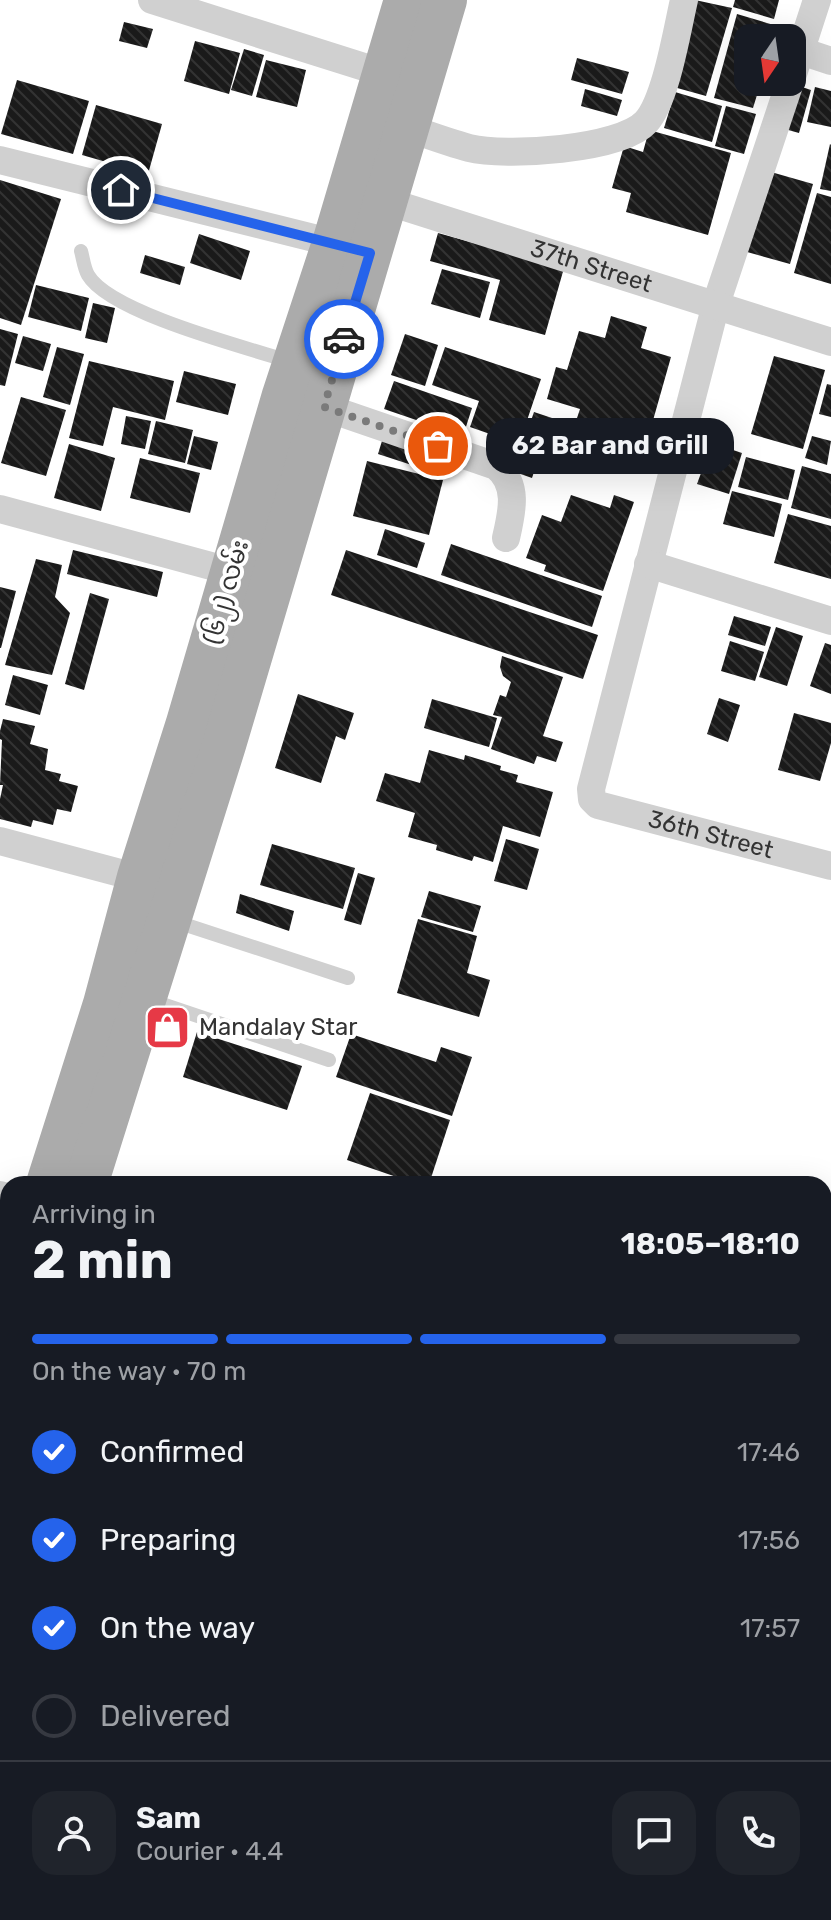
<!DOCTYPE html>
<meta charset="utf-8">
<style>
body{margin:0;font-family:Rubik,"Noto Sans Myanmar",sans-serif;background:#20242c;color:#f1f3f6;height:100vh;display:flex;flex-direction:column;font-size:30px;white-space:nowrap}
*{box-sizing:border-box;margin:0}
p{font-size:26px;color:#9ea1a6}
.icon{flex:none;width:44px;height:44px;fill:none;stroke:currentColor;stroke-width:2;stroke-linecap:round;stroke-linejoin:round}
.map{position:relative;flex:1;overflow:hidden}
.side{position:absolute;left:0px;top:1176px;width:832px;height:744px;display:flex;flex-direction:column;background:#171b24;border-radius:24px 24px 0 0;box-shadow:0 8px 32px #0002}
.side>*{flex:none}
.needle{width:52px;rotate:193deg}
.controls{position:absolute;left:734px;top:24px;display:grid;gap:16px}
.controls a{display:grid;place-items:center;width:72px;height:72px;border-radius:16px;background:#171b24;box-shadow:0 8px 32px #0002;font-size:40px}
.pin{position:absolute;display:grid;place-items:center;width:68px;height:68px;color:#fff;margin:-34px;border:4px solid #fff;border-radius:50%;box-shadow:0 2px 8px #0007}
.courier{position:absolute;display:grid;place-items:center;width:80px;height:80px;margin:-40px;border:6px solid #2563eb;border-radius:50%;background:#fff;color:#222;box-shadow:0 2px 10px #0007}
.bubble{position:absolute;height:56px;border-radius:24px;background:#171b24;box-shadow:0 8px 32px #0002;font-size:26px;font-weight:700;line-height:56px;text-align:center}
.headline em{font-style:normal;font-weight:700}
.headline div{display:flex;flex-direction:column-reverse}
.headline{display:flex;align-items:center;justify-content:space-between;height:136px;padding:0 32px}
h1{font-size:52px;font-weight:700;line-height:60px}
.bar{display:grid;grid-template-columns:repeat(4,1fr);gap:12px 8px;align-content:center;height:96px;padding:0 32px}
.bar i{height:10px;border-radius:6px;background:#363941}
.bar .active{background:#2563eb}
.bar p{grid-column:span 4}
.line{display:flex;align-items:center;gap:20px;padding:0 32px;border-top:2px solid #363941}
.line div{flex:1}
.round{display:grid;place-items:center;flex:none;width:84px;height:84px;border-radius:24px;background:#20242c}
ol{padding:0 32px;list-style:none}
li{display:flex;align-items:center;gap:24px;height:88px}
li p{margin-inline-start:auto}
li .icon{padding:8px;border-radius:50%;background:#2563eb;color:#fff;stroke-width:4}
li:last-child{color:#9ea1a6}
li i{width:44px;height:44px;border:4px solid #363941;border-radius:50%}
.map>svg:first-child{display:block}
</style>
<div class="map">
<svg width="831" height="1920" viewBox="0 0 831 1920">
<defs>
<pattern id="building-back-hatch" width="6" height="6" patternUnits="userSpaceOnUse" patternTransform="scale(2)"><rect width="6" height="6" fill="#1a1a1a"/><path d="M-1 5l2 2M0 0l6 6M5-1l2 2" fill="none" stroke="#333"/></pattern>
</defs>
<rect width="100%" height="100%" fill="#fff"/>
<g fill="url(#building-back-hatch)">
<polygon points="695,0 732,8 706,96 670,86"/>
<polygon points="735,0 779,0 774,19 733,7"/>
<polygon points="737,14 777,26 773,38 748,38 748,82 761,82 753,108 714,98"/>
<polygon points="124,22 153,29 147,48 119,41"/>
<polygon points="195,41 240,53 229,94 184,81"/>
<polygon points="244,49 264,55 252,96 231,90"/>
<polygon points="577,58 629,72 622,94 571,80"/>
<polygon points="266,60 306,70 297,107 256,97"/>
<polygon points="17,80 89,101 73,154 1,134"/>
<polygon points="793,84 811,90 799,133 781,128"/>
<polygon points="815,87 831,91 831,127 807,122"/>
<polygon points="585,89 622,100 617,116 581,106"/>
<polygon points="675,92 722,106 712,142 664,128"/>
<polygon points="96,105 162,124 148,174 82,155"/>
<polygon points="726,106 756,114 744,154 715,146"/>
<polygon points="649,130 731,153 708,235 626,212 631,193 612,188 624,146 643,152"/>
<polygon points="830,144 831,145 831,191 820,189"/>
<polygon points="764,170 813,184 790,264 740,250"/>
<polygon points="0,180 61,199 21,325 0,318"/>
<polygon points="817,193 831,197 831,284 794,273"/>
<polygon points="438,233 564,268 545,335 489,320 500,280 430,261"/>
<polygon points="199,234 250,251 241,280 190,263"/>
<polygon points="145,255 185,267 180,285 140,273"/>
<polygon points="442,269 490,282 480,318 431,304"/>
<polygon points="36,285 89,298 81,331 28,317"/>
<polygon points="93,303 115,308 107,343 85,338"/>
<polygon points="611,316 647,327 641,348 671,357 648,438 577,418 580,409 547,399 556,367 567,370 579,331 605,338"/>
<polygon points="0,329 18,334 5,386 0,385"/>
<polygon points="405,334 438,345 425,386 391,375"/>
<polygon points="23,336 51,344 43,371 15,363"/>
<polygon points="57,347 84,354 70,405 43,397"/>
<polygon points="445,347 541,379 519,444 470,427 479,401 432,385"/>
<polygon points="774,356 825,370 803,449 751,434"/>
<polygon points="89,361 174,381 165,420 113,407 103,446 69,438"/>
<polygon points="184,371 236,384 228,415 176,402"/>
<polygon points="394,381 472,408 463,436 384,409"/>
<polygon points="827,384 831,385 831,417 819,414"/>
<polygon points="21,397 66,410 46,476 1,463"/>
<polygon points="534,412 576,426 566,455 524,441"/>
<polygon points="126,416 151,421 145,449 121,444"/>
<polygon points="156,421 193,430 185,463 148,454"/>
<polygon points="385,431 434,448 427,470 378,454"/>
<polygon points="194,436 218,442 211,470 187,464"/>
<polygon points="812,436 831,441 827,465 805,458"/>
<polygon points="712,443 742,453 729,494 697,484"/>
<polygon points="69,444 115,458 101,511 54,498"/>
<polygon points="516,448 539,457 532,478 509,470"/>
<polygon points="746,457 795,470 788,500 738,487"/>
<polygon points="140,458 200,473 190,513 130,498"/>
<polygon points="367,461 443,480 429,535 353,516"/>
<polygon points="802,466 831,474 831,519 791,508"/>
<polygon points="732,491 782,504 774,537 723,524"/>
<polygon points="571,495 610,508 614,495 634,502 603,591 544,571 546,565 526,558 542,515 561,522"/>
<polygon points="788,514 831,526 831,579 774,563"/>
<polygon points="385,529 425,543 417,568 377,555"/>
<polygon points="451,544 602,596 592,627 441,575"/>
<polygon points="73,550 163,572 157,597 67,574"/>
<polygon points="346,550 598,635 583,679 331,595"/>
<polygon points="36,559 62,565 55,597 70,613 52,675 5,665"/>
<polygon points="0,587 16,591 1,648 0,648"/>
<polygon points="90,593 109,599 84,690 65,684"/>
<polygon points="734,616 771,627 765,646 728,635"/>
<polygon points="776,627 803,636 787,686 759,677"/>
<polygon points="730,641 764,652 755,681 721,671"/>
<polygon points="825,643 831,645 831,694 810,686"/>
<polygon points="502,656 563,677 543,736 563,742 556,762 537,756 534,764 491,749 502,717 493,715 500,695 506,697 511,682 503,676 500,667"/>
<polygon points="13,675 48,685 40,715 5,705"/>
<polygon points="298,694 354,713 345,740 336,736 321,783 275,768"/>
<polygon points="719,698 740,705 728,742 707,734"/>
<polygon points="432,699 497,718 489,747 424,728"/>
<polygon points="794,713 831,723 831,743 820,781 778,770"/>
<polygon points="3,719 35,726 30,744 48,749 45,770 61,774 59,781 78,786 71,812 57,809 53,825 33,820 31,827 0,819 0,799 3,785 0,785 2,740 0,739 0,731"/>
<polygon points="429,750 464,760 465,755 501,766 500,770 518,775 516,782 553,792 540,837 503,826 493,862 474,856 472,861 436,850 437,845 408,837 415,813 376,801 385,773 420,783"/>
<polygon points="506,839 539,849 527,890 494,881"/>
<polygon points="272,844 355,868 343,909 260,885"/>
<polygon points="358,873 375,878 361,925 344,920"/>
<polygon points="429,891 481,906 473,932 421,917"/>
<polygon points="240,894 294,911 289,931 236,913"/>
<polygon points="418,919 477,936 467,973 490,980 479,1017 397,993"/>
<polygon points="197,1032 302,1066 287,1110 183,1077"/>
<polygon points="351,1034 436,1062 441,1047 472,1057 452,1116 336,1077"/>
<polygon points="370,1093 450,1120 429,1184 417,1184 347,1160"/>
<polygon points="824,1303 831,1306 831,1342 824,1339"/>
<polygon points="830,1426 831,1426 831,1497 824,1495 824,1448"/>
<polygon points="824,1584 831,1586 831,1620 824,1618"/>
<polygon points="824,1738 831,1740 831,1770 824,1768"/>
<polygon points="114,1912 132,1912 141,1915 140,1920 112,1920"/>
<polygon points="167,1912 201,1912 199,1920 165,1920"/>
<polygon points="239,1912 262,1912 260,1920 237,1920"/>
<polygon points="269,1912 307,1912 305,1920 267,1920"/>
<polygon points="318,1912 337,1912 348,1915 347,1920 315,1920"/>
</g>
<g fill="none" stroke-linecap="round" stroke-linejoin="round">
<g stroke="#d0d0d0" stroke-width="14">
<path d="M 81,251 C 83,258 84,268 88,275 C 110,313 248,348 292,362"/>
<polyline points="174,921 348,978"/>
<polyline points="147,999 329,1060"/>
</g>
<g stroke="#d0d0d0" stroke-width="28">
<polyline points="152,0 399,78"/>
<polyline points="801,51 831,61"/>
<polyline points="792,77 817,0"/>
<path id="s1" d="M 790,82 L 716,304 L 591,789 L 592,799 L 598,805 L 831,866"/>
<path d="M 393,123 C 418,131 443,141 469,148 C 505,157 620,150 646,122 C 666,100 677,30 684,0"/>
<polyline points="0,160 350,247"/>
<path id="s2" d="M 370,196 L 831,342"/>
<path d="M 324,407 L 496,466 C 519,484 512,512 506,538"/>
<polyline points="0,509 248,576"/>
<polyline points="648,564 831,621"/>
<polyline points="0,841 154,882"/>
<polyline points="0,1195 8,1197"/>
<polyline points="98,1920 101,1912"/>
<polyline points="216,1920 218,1912"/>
<polyline points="393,1920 395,1912"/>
<polyline points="649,1920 651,1912"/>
</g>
<g stroke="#ababab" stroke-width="44">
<polyline points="48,1184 105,1004 139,877 188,723 284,395 334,243 406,0"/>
<polyline points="86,1184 224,745 445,0"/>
<polyline points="0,1346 8,1322"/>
<polyline points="0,1452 8,1427"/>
<polyline points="0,1708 8,1710"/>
<polyline points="0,1773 8,1775"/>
<polyline points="497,1912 527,1920"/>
<polyline points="739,1912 766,1920"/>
</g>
</g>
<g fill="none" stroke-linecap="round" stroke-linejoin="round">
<polyline stroke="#7a7a7a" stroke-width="8" stroke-dasharray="0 14.4" points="344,339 324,407 438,446"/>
<polyline stroke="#2563eb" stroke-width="10" points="121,190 370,253 344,339"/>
</g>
<defs>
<symbol id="shop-square" viewBox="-11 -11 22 22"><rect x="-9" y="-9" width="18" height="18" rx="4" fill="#e63946" stroke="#fff"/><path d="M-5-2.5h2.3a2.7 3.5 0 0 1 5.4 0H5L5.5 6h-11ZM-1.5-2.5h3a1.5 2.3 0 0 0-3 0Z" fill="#fff"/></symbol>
</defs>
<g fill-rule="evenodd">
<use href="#shop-square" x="142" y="1002" width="51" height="51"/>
</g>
<g text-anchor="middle" stroke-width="8" stroke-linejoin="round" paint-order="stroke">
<g font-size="24" fill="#333" stroke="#fff">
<text dy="8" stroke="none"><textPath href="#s2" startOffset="232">37th Street</textPath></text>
<text transform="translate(226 592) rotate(-74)" y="8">(၆၂) လမ်း</text>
<text dy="8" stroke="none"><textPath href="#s1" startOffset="870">36th Street</textPath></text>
</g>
<g font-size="24" fill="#333" stroke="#fff" text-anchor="start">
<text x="199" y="1035">Mandalay Star</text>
</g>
</g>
</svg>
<div class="controls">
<a><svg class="needle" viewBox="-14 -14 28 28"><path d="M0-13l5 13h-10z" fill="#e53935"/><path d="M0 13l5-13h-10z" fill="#9ea1a6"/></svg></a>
</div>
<div class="pin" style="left:438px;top:446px;background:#ea580c"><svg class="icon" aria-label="bag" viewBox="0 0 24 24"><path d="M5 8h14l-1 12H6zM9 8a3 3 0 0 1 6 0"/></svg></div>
<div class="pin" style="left:121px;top:190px;background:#1f2937"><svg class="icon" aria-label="home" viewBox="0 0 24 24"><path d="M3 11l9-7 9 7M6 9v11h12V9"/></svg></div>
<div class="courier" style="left:344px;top:339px"><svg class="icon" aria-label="car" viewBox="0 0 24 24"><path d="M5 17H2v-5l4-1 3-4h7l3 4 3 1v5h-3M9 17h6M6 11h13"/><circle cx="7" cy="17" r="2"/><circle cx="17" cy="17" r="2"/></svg></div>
<div class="bubble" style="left:486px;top:418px;width:248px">62 Bar and Grill</div>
<section class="side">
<div class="headline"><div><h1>2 min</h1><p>Arriving in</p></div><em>18:05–18:10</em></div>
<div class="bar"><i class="active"></i><i class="active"></i><i class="active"></i><i></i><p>On the way · 70 m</p></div>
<ol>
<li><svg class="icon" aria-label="check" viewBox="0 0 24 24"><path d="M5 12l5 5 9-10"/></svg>Confirmed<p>17:46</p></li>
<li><svg class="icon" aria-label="check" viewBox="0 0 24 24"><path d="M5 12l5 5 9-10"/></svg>Preparing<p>17:56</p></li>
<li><svg class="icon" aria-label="check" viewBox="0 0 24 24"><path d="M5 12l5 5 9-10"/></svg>On the way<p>17:57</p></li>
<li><i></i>Delivered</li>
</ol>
<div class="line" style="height:144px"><a class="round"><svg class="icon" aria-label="person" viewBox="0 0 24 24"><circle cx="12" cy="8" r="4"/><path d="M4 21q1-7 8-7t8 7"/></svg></a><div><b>Sam</b><p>Courier · 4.4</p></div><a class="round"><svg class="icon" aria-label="chat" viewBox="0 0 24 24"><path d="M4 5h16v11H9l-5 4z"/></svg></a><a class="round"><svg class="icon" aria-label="phone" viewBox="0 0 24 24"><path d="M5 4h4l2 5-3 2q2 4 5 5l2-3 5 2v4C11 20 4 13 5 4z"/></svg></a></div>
</section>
</div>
